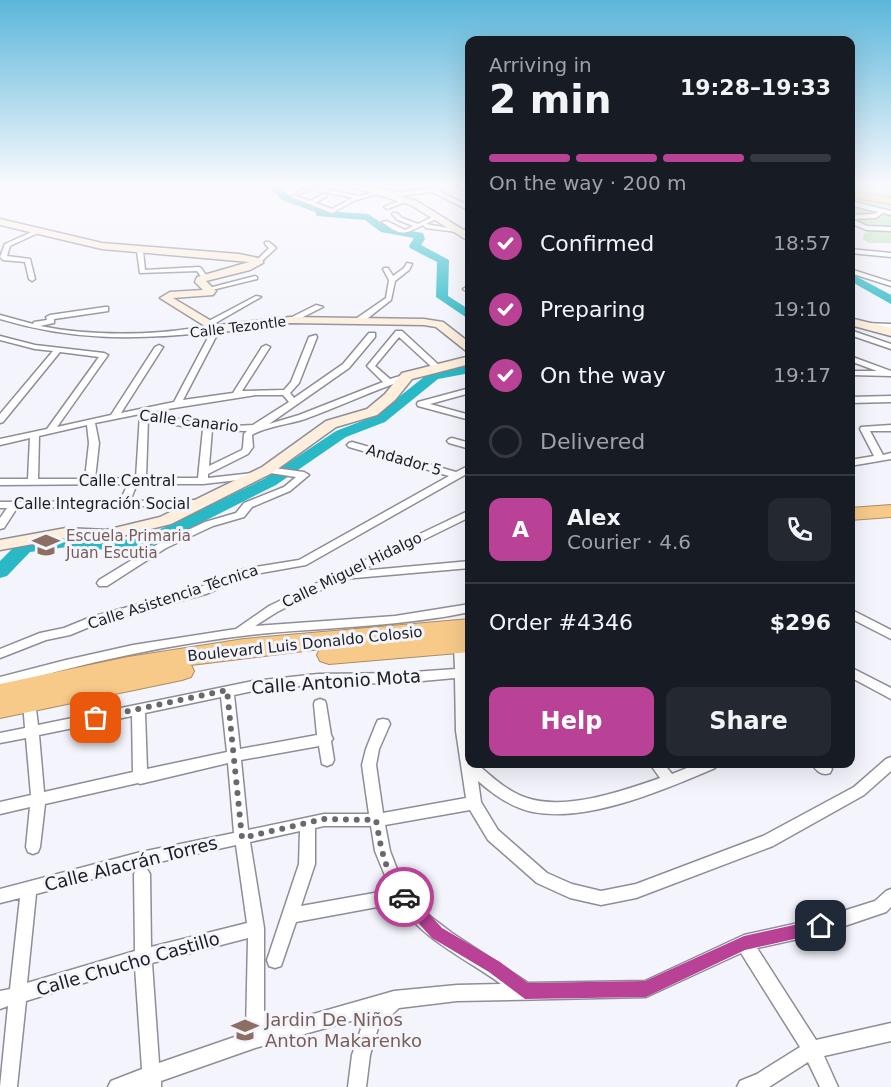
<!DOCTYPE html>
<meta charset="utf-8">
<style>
body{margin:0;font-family:"DejaVu Sans",sans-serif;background:#242831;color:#f1f3f6;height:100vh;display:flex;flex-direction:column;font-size:22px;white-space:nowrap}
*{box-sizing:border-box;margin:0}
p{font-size:20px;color:#9ea1a6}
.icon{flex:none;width:33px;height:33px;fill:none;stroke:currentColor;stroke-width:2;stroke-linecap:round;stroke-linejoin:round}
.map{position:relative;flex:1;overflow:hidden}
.sheet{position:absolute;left:465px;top:36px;width:390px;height:732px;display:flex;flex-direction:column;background:#171b24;border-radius:12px;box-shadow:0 6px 24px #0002}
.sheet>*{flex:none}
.pin{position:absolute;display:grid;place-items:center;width:51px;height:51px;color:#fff;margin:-26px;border-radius:12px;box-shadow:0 3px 9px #0006}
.courier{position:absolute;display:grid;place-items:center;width:60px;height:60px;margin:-30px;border:4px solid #b94196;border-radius:50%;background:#fff;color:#222;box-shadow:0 2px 8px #0007}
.summary em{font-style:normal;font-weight:700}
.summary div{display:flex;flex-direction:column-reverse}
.summary{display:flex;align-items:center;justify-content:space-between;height:102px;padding:0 24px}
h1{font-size:39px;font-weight:700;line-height:45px}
.bar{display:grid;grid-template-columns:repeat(4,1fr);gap:9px 6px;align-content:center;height:72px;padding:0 24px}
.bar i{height:8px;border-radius:4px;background:#363941}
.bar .on{background:#b94196}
.bar p{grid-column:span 4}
.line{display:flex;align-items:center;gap:15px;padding:0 24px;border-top:2px solid #363941}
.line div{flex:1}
.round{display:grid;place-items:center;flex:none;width:63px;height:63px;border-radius:12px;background:#242831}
ol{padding:0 24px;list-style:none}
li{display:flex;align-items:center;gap:18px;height:66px}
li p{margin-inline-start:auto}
li .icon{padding:6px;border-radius:50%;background:#b94196;color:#fff;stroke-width:4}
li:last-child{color:#9ea1a6}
li i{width:33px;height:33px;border:3px solid #363941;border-radius:50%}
.primary-button{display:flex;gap:12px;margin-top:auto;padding:12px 24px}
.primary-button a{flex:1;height:69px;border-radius:12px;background:#b94196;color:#fff;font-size:24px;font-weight:700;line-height:69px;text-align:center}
.primary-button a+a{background:#242831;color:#f1f3f6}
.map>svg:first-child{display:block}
</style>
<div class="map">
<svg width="891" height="1087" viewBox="0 0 891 1087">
<rect width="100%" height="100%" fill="#f4f4fd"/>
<polygon fill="#b7e2b8" points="850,184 891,184 891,243 869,243 863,239 864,233 870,232 851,221"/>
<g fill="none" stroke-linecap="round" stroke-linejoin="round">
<g fill="#29b9c6" fill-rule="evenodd">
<polygon points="267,184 275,184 289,195 322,208 325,211 368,214 388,227 423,233 425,239 421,245 449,260 448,296 470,310 470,320 436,297 437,262 410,248 409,246 414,238 381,232 365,220 317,216 315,212 282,200"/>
<polygon points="850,273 891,295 891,304 850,281"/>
<polygon points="470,365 470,373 438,379 385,422 346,437 276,485 177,535 135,552 67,547 30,552 7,576 0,578 0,561 18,543 24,541 67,535 133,540 165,527 264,479 336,431 375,416 429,373"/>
</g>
<defs>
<g id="street">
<polygon points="97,184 103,184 106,187 101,188"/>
<polygon points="317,184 324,184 302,193 297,192"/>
<polygon points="454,184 460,184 470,189 470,194"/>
<polygon points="365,186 400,192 433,188 470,206 470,211 432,192 400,196 363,189"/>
<polygon points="332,190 359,196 374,192 377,194 354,201 332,213 291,197 294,195 310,201 323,194 327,194 327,196 315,203 332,209 352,198 330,193 330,191"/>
<polygon points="406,198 409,200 408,201 387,209 384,207"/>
<polygon points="850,201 891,211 891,215 883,213 876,218 852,219 867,226 891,227 891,231 866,230 850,223 850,215 874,214 878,212 850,205"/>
<path d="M 393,213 L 397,213 L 402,218 L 418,224 L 434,216 L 438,216 L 438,218 L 426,224 L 460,230 L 457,232 L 426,228 L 423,225 C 403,235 401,236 382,222 L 387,221 L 405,230 L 413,226 L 398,220 L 392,214 Z"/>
<polygon points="470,227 470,231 461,235 458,233"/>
<polygon points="36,230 38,231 38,233 10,246 7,256 30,259 35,279 32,281 29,279 25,262 3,260 0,257 5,244"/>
<polygon points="265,242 269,242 276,248 261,262 257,262 257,260 269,248 265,244"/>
<polygon points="140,249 143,251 145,270 199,267 201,268 208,278 203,279 197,271 140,273 137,251"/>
<polygon points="850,249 891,253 891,257 850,253"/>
<polygon points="407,263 412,264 409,270 395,281 391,300 363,322 357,322 357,318 386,298 389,280 383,269 384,268 388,268 393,276 404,268"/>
<polygon points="850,269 891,282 891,286 850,273"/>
<polygon points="255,276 257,277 257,279 208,291 205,289"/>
<polygon points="466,287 470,287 470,291 464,290 463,289"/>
<polygon points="256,296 261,297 212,325 205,323"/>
<polygon points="316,305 323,307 293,322 286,320"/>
<path d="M 105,307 L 108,307 L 108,311 L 54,319 L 54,323 L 40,326 C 80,334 121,335 162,332 C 180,331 201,326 219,327 L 220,329 L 183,400 L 233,393 L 262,347 L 266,345 L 270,347 L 242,391 L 284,390 L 291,382 L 309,337 L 316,335 L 317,337 L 299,383 L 290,393 L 294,398 L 343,364 L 369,333 L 375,333 L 375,337 L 349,368 L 269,424 L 299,415 L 383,382 L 367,366 L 396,331 L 402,331 L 441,367 L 437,369 L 434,369 L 399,337 L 375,366 L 390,379 L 407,374 L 410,374 L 410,378 C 374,390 341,406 305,419 C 290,424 265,427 252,435 L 253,447 L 248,454 L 208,474 L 208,478 L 253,473 L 258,476 L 256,478 L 203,484 L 137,484 L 130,501 L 200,500 L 205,503 L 204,505 L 17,508 L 4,528 L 0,529 L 0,518 L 7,508 L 0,508 L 0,502 L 120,501 L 128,484 L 0,485 L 0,479 L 28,479 L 30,438 L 0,445 L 0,439 L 47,429 L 99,357 L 60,352 L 3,422 L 0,423 L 0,414 L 53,351 L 35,349 L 0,340 L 0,336 L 35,345 L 104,353 L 108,355 L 57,427 L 111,415 L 155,347 L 159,345 L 163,347 L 121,413 L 174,402 L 211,332 C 137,340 72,341 0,319 L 0,315 L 33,324 L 34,322 L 47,320 L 46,317 L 50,315 ZM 256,395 L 283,395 L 289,402 L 253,425 L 234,426 L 195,423 L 149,412 ZM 140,414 L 136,478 L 95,479 L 99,443 L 95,423 ZM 148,418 L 176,425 L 203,429 L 198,478 L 146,478 ZM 87,425 L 89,443 L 85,479 L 38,479 L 39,436 ZM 212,430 L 247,431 L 244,434 L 243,447 L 242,450 L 209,466 Z"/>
<polygon points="864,323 891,324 891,328 867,327 863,325"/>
<polygon points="850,330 891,344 891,349 850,335"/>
<polygon points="850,356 891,371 891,376 850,375 850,371 877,371 850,361"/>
<polygon points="470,388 470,393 430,404 470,415 470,420 418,406 417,404 418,402"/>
<polygon points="891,396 891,402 850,403 850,397"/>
<polygon points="891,425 891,431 870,431 883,455 891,453 891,459 850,466 850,460 874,456 860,429 861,427"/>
<polygon points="452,438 470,443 470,449 449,443 447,441 449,439"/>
<polygon points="352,442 456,472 470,465 470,472 306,565 250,575 206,594 99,623 70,635 46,640 0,658 0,649 40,633 64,628 91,617 198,588 244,569 299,560 449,476 349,447 347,445 349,443"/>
<polygon points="267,467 304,472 309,475 290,491 252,507 244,517 213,526 166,548 107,586 99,586 97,583 99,580 158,544 205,522 236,513 244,503 284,487 296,477 264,472 262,470 264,468"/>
<path d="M 470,510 L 470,517 L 360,571 L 470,561 L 470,568 L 343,579 L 277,612 L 255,626 L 395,616 L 470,604 L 470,612 C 403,626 336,627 269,633 C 178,642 88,662 0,687 L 0,677 L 66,660 L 133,645 L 236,629 L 269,606 Z"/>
<polygon points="850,609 891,630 891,639 850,618"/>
<path d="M 460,641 L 470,644 L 470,650 L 466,651 L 470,764 L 477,764 C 492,777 508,792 527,798 C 566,811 623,791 660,778 L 650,764 L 664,764 L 672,774 L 697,764 L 717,764 L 715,768 C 666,789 588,823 533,812 C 512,808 494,795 478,781 L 481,802 L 498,830 L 547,873 L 572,884 L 601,891 L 636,884 L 763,836 L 854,787 L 886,759 L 891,757 L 891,771 L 864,795 L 773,846 L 636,898 L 601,905 L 570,898 L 537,883 L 488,840 L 470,810 L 385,825 L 390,851 L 400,877 L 413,898 L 431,917 L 452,933 L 528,983 L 645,981 L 744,935 L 821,918 L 875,901 L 886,891 L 891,889 L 891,907 L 886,912 L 821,934 L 757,948 L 816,1040 L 891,1023 L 891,1041 L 824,1056 L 838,1087 L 820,1087 L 808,1062 L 769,1087 L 737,1087 L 740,1081 L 757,1074 L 800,1047 L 741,953 L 646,997 L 457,1001 L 399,1008 L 378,1028 L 370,1055 L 366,1087 L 348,1087 L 352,1055 L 365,1017 L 255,1048 L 161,1081 L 161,1087 L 108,1087 L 111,1081 L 142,1069 L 135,967 L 26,1001 L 17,1087 L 0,1087 L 8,1006 L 0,1009 L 0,991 L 10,989 L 20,898 L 0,903 L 0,889 L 141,852 L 234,833 L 228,763 L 140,784 L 138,783 L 45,804 L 40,847 L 38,852 L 33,854 L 28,852 L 26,847 L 30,807 L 0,814 L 0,802 L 31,795 L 26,738 L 0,743 L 0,733 L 25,728 L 23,702 L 24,699 L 29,697 L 34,699 L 35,702 L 38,725 L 253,681 L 318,674 L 400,673 L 455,669 L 454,645 L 456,642 ZM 455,678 L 456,731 L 466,798 L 383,813 L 376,765 L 379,749 L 390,724 L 388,720 L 383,719 L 378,720 L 376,724 L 366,749 L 362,765 L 369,814 L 324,814 L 248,830 L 241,760 L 319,746 L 322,764 L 327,766 L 332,764 L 334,760 L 331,741 L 333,739 L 331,735 L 326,704 L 325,701 L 320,699 L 315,701 L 314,704 L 317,735 L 240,749 L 234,695 L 253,691 L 318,684 L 400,683 ZM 221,697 L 227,752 L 147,769 L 145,713 ZM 132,716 L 133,772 L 44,792 L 39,735 ZM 324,826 L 371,826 L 375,851 L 391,890 L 301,906 L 315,864 L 315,828 ZM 300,831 L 299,864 L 267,960 L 269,966 L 275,968 L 281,966 L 296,922 L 399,903 C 421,939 467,959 501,984 L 457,985 L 394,991 L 264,1028 L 264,928 L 250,842 ZM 236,845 L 247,923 L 151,947 L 150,874 L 147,869 L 142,867 L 137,869 L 134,874 L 135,951 L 27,983 L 36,894 L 141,866 ZM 248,938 L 246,1033 L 159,1063 L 152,963 Z"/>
<polygon points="850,667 891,688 891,699 850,677"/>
<path d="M 812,764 L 828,764 L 832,769 L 830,773 C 822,776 816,771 812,764 Z"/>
</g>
<g id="secondary">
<polygon points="342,184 354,184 417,201 470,234 470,242 411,205"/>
<polygon points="0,219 102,243 239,254 263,259 263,263 250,270 206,281 216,291 213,295 173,298 218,325 290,317 424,319 443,322 470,343 470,354 436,327 424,325 290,323 216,333 160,298 170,292 203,290 195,282 197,277 249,262 102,249 0,225"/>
<polygon points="850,318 891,328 891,336 850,325"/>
<polygon points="470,356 470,364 412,379 395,400 377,415 336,427 272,473 171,524 106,540 66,538 0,550 0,540 66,528 106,530 160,517 262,467 326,421 367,409 385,394 402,373"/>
</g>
<g id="highway">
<polygon points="850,191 891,198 891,204 850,197"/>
<polygon points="891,505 891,517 850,520 850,508"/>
<polygon points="470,619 470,652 329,664 320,661 317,655 320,649 191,665 194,671 191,677 182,680 0,718 0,684 128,657 244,639"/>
</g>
</defs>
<use href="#street" stroke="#8e8d98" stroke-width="3"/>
<use href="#secondary" stroke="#8e8d98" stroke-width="3"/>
<use href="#highway" stroke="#ab8d65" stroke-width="2"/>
<use href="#street" fill="#fff" fill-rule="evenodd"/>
<use href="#secondary" fill="#fdefdc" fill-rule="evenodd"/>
<use href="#highway" fill="#f7ca8a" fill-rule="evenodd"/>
</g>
<linearGradient id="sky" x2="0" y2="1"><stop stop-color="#5bb6da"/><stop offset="0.55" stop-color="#fafafe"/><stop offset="1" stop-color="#fafafe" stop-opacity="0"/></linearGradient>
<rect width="891" height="336" fill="url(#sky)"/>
<polygon fill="#b94196" points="404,890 409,892 442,928 500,962 528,983 645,981 744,936 821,919 826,921 829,926 826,931 821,933 745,950 646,997 525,999 489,972 432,938 399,902 397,897 399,892"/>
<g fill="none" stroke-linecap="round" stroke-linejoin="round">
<path stroke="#68686e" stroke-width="6" stroke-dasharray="0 10.8" d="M 96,718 L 227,690 L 242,838 L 324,819 L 376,820 C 381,849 385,873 404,897"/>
</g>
<defs>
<symbol id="school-bare" viewBox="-9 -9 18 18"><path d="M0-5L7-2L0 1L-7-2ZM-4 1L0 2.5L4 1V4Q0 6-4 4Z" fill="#8d6e63" stroke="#f4f4fd" stroke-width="2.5" paint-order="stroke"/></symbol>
</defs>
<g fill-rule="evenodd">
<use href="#school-bare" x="27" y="526" width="38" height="38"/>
<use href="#school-bare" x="226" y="1011" width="38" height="38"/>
</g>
<g text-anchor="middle" stroke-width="6" stroke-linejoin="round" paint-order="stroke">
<g font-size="14" fill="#1d1c21" stroke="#f4f4fd">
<text transform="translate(238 327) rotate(-7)" y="5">Calle Tezontle</text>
</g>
<g font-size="15" fill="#1d1c21" stroke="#f4f4fd">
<text transform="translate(189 421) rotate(7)" y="5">Calle Canario</text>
<text transform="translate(404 460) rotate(16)" y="5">Andador 5</text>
<text x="127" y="486">Calle Central</text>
<text x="102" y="509">Calle Integración Social</text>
<text transform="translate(352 570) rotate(-26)" y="5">Calle Miguel Hidalgo</text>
<text transform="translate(173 597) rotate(-18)" y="5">Calle Asistencia Técnica</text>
<text transform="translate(305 644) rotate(-6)" y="5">Boulevard Luis Donaldo Colosio</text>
</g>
<g font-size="15" fill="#785e54" stroke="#f4f4fd" text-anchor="start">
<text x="66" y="541">Escuela Primaria<tspan x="66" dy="17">Juan Escutia</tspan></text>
</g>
<g font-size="18" fill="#1d1c21" stroke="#f4f4fd">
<text transform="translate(336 682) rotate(-4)" y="6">Calle Antonio Mota</text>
<text transform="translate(131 864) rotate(-14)" y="6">Calle Alacrán Torres</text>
<text transform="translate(128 964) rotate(-16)" y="6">Calle Chucho Castillo</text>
</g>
<g font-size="18" fill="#785e54" stroke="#f4f4fd" text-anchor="start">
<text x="265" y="1026">Jardin De Niños<tspan x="265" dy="21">Anton Makarenko</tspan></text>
</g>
</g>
</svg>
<div class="pin" style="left:96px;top:718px;background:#ea580c"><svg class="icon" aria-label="bag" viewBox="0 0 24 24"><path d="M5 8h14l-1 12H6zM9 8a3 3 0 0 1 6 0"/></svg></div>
<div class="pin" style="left:821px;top:926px;background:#1f2937"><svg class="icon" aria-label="home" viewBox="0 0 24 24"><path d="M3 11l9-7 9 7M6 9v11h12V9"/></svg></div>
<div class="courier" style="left:404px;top:897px"><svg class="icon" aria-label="car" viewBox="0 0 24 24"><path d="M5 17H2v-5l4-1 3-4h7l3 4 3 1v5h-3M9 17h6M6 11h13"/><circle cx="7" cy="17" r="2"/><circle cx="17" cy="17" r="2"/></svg></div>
<section class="sheet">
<div class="summary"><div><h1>2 min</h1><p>Arriving in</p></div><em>19:28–19:33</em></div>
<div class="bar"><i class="on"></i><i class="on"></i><i class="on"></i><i></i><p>On the way · 200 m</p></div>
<ol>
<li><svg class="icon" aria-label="check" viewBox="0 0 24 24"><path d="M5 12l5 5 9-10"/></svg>Confirmed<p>18:57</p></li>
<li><svg class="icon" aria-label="check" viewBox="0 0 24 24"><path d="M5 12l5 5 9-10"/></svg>Preparing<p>19:10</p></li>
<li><svg class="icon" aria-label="check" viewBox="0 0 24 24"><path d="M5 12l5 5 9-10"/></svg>On the way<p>19:17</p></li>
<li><i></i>Delivered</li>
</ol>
<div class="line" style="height:108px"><b class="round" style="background:#b94196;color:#fff">A</b><div><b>Alex</b><p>Courier · 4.6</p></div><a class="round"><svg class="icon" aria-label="phone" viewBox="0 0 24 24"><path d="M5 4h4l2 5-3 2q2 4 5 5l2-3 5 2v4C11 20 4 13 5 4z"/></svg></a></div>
<div class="line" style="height:78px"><div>Order #4346</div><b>$296</b></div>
<div class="primary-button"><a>Help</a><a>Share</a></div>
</section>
</div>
